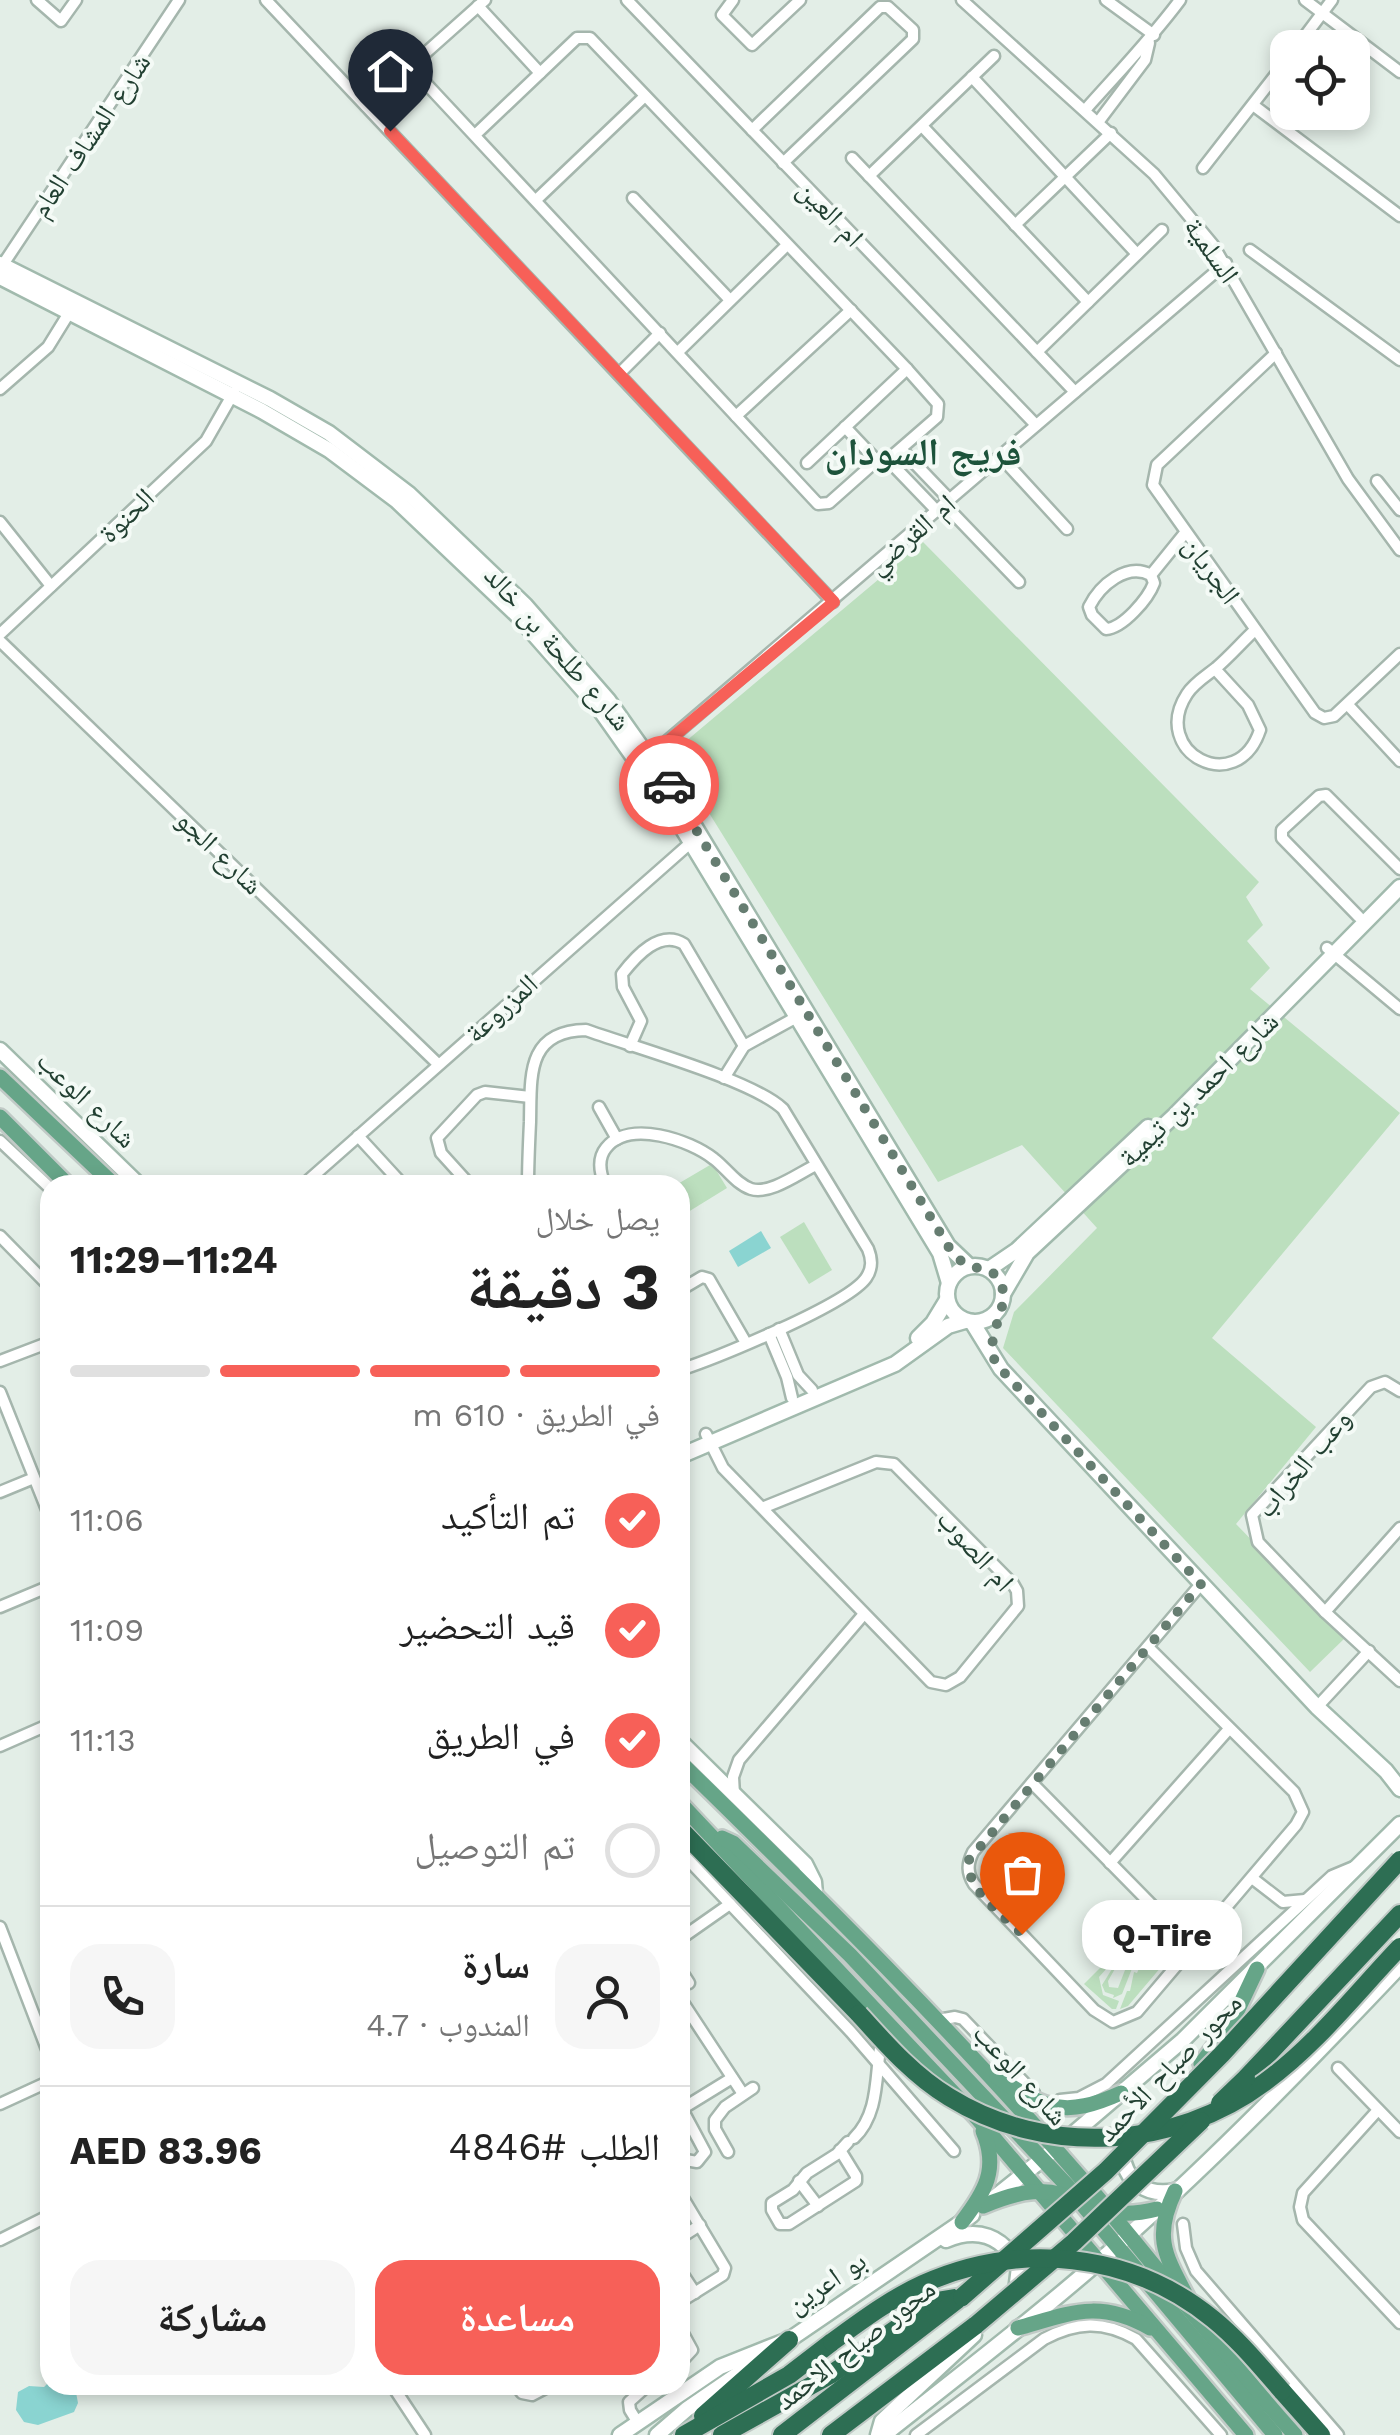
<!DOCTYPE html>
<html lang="ar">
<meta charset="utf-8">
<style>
body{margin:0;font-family:"Work Sans","Noto Naskh Arabic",sans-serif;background:#f6f6f6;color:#222;direction:rtl;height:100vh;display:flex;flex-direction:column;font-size:38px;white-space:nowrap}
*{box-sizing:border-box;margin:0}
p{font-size:32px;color:#767676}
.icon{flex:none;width:55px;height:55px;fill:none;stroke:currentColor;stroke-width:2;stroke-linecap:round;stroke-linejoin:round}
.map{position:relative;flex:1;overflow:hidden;direction:ltr}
.details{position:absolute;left:40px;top:1175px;width:650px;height:1220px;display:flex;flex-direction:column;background:#fff;border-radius:30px;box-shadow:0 5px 15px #0003;direction:rtl}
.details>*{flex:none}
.controls{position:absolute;left:1270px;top:30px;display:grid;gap:20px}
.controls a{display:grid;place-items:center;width:100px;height:100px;border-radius:20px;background:#fff;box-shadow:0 5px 15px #0003;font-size:50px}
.pin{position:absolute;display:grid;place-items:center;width:85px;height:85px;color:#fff;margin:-102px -42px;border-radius:50% 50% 50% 0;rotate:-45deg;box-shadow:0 0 10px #0007}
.pin .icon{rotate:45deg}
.courier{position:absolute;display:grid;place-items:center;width:100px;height:100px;margin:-50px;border:8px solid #f76058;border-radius:50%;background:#fff;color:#222;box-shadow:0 2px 12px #0007}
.bubble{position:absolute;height:70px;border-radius:30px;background:#fff;box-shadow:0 5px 15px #0003;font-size:32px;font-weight:700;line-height:70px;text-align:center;direction:rtl}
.head em{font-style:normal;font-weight:700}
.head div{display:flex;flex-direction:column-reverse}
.head{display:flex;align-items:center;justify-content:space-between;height:170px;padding:0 30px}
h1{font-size:65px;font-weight:700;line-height:75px}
.bar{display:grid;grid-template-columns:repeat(4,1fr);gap:15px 10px;align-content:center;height:120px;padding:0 30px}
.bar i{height:12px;border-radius:8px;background:#e0e0e0}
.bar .current{background:#f76058}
.bar p{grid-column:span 4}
.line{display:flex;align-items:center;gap:25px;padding:0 30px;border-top:2px solid #e0e0e0}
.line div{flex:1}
.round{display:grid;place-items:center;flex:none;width:105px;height:105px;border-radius:30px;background:#f6f6f6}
ol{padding:0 30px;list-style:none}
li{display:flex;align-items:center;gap:30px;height:110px}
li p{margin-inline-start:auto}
li .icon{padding:10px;border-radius:50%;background:#f76058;color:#fff;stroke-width:4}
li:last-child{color:#767676}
li i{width:55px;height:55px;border:5px solid #e0e0e0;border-radius:50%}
.button{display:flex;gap:20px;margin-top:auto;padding:20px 30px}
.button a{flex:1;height:115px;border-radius:30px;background:#f76058;color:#fff;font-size:40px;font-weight:700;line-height:115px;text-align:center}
.button a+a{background:#f6f6f6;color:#222}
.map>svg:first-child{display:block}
</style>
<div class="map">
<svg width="1400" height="2435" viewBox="0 0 1400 2435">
<rect width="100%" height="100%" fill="#e3eee7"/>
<g fill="#bcdfbe">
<polygon points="923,542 1259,882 1246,897 1263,925 1247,941 1270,968 1250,989 1400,1113 1212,1338 1316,1427 1236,1524 1346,1637 1310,1672 1003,1348 1014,1312 1097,1228 1022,1145 938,1182 688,779 679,747"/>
<polygon points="710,1165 716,1170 727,1188 680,1217 680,1185 676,1185"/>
<polygon points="804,1222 832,1270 809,1284 780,1237"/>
<polygon points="1119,1918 1128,1929 1116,1936 1109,1953 1108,1967 1099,1977 1103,1995 1119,2001 1116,2009 1112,2009 1084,1984 1101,1967 1087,1955"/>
<polygon points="1129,1934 1155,1943 1159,1952 1132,1957 1134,1953 1146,1950 1149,1946 1134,1938 1129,1938 1125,1947 1130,1953 1125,1965 1116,1967 1108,1981 1109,1987 1118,1988 1127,1965 1133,1966 1122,1994 1113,1998 1114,1995 1105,1992 1102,1985 1112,1969 1119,1939"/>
<polygon points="1162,1948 1170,1952 1167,1960 1128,2006 1120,2009 1127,1991 1130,1991 1134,1972 1137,1973 1141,1964 1139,1961 1151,1962 1160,1956"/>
</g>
<g fill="#8ad4d1">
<polygon points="761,1231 771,1248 738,1267 729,1251"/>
<polygon points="50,2381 50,2385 75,2387 78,2403 74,2412 38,2425 24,2422 16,2410 18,2392 29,2386 44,2387"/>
</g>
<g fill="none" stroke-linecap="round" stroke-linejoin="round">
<defs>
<g id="street">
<polyline points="37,0 61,21 76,0"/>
<polyline points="266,0 833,602"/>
<polyline points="627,0 1036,425"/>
<polyline points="733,0 722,15 752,45 800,0"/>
<polyline points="962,0 1154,174 1213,245 1348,479 1400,550"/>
<polyline points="1106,0 1154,35"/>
<polyline points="1305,0 1400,72"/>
<polyline points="478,6 540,73"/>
<polyline points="1296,48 1332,0"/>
<polyline points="419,76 818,504 829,503 874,463 891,457 937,417 938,404 907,369 590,38 577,38 475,135"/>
<polyline points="972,77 1137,254"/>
<polyline points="1253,105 1400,216"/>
<polyline points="366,106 485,0"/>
<path d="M 1086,109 C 1118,73 1151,39 1180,0"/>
<polyline points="1099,121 1145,60 1149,43"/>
<polyline points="922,126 1088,302"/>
<polyline points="752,130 880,7 888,7 913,30 913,39 783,163"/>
<polyline points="852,158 1075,392"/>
<polyline points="1203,168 1288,59"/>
<polyline points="869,176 994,56"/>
<polyline points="633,198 730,300"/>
<polyline points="536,200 645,96"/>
<polyline points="1015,225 1111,133"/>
<polyline points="1250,250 1400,360"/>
<polyline points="0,269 179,0"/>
<polyline points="678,352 787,245"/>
<polyline points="1037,352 1162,230"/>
<polyline points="1276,353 1157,465 1153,485 1315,713 1324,718 1334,716 1400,654"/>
<polyline points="619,374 660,333"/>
<polyline points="0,389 48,347 69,313"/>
<polyline points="736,416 851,310"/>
<polyline points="845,427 877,461"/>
<polyline points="901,449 949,499"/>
<polyline points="1000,456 1067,529"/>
<polyline points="887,459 936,510"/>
<polyline points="807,463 907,369"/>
<polyline points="1377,481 1400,510"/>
<polyline points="944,504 1019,582"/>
<polyline points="0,522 51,586"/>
<path d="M 1151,575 C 1127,562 1100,585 1089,607 L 1092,615 L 1106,629 C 1123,628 1148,599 1154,583 L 1151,575 L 1185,533"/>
<polyline points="0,634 206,441 234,392"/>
<polyline points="0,641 438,1064"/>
<path d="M 1215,669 L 1248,705 L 1260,730 C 1237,799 1149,752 1187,694 C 1194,683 1206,676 1216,668 C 1230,656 1242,642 1255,630"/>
<polyline points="1348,705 1400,761"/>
<polyline points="645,760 1226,263"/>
<polyline points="1359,917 1282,838 1282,830 1319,796 1326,795 1400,869"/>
<polyline points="1327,948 1400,1009"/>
<path d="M 630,1046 L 641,1021 L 623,987 L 622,974 C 636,956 660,929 684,944 L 744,1046"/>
<polyline points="724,1078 744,1046 795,1018"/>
<polyline points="599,1107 617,1139"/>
<polyline points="358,1136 403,1185"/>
<polyline points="0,1141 50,1188"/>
<polyline points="303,1185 696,838"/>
<polyline points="470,1185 441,1153 437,1138 477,1095 485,1092 530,1097"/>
<polyline points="507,1185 528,1183"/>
<path d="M 528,1185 C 528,1164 529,1143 530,1122 C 531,1076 526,1031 586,1030 C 630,1046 753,1080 783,1109 L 868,1249 C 872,1259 873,1268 866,1278 C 847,1305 716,1358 680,1370"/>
<path d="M 605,1185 C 600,1173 597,1159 606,1148 C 629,1119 690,1140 714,1159 C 726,1168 736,1184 751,1189 C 770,1195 799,1173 816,1165"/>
<polyline points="0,1236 50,1287"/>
<polyline points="680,1290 702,1277 709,1279 746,1343"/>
<polyline points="779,1329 798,1375 812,1390"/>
<polyline points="769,1334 787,1377 792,1398"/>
<polyline points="0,1361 50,1342"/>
<polyline points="1400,1391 1385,1382 1371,1387 1252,1515 1258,1542 1325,1612 1400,1681"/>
<polyline points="0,1392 50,1517"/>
<polyline points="706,1434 723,1468 931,1682 946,1685 960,1677 1018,1606 1017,1591 1013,1584 894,1464 876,1462 762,1508"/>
<polyline points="0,1492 34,1478"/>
<polyline points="0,1607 50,1586"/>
<polyline points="1325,1612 1400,1528"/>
<path d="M 1148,1647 L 1294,1792 L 1303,1812 L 1296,1825 L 1137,2012 L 1113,2022 L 1094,2010 L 974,1884 C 967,1873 967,1864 973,1852 L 1201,1584"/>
<polyline points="1317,1707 1369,1651"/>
<polyline points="0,1746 50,1724"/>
<polyline points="1032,1783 1194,1948"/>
<polyline points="734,1795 733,1777 739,1760 864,1614"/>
<polyline points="680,1851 851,2032 954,2151"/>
<polyline points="1110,1863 1229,1729"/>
<polyline points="1252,1878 1283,1902 1305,1900"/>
<polyline points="0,1927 50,2057"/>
<polyline points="680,1939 730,1904"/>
<polyline points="680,1969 689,1983"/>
<polyline points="680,1998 743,2094"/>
<polyline points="938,2020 955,2017 963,2019 1034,2093"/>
<polyline points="1338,2068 1400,2132"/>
<polyline points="1060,2100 1079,2098 1106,2084 1332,1876 1356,1866"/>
<polyline points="0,2104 50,2081"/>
<polyline points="680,2110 732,2078"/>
<polyline points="1378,2110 1303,2193 1300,2207 1303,2220 1400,2323"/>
<path d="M 854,2138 C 880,2113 875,2074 881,2042"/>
<polyline points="840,2150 856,2176 856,2181 789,2224 780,2224 772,2210 772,2203 793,2190 807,2173 837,2154 848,2142"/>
<polyline points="728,2152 715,2129 715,2120 725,2107 753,2088"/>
<polyline points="680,2159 697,2162 705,2152 682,2109"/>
<polyline points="799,2181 818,2206"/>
<polyline points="680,2193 725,2268 723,2275 680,2302"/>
<polyline points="1183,2224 1186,2248 1196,2271 1338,2435"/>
<polyline points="680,2238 700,2225"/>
<polyline points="0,2240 50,2215"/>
<polyline points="680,2270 695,2293"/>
<polyline points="680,2328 692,2350 680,2363"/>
<polyline points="392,2385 425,2435"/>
<polyline points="516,2385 522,2393 532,2395 551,2385"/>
<polyline points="638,2423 630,2410 629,2402 648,2385"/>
<path d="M 916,2435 L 1044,2339 C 1076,2322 1103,2320 1136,2339 L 1221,2435"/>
</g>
<g id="secondary">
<polyline points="0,264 270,399 329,433 409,494 525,605 608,700 678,799 948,1246 969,1266"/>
<polyline points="0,277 262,411 329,450 397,501 517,615 598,707 675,816 940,1253 949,1283"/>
<polyline points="0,1050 139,1185"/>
<circle cx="975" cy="1294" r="28"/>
<polyline points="989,1269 1017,1250 1148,1127"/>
<polyline points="1003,1294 1027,1253 1175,1115 1400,887"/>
<polyline points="972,1322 1001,1369 1317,1707 1386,1771 1400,1789"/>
<polyline points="918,1338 933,1323 947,1300"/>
<polyline points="680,1456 895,1364 948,1326 965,1321"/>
<polyline points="680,1741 805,1864 814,1882 815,1894"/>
<polyline points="1067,2139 1183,2040 1400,1824"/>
<path d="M 1122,2151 C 1124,2181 1146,2197 1175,2191"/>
<polyline points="989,2202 1050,2153"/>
<path d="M 946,2240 C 977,2227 1003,2235 1019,2267 L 1016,2291"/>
<polyline points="783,2344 972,2215"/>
<polyline points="620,2435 720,2367 783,2342"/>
<polyline points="657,2435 687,2409 757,2361"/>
<polyline points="878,2435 882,2421 974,2335"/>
<path d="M 884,2435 C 964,2372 1044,2310 1120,2243 C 1218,2156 1310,2061 1400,1966"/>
</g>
<g id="primary">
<polyline points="0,1077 114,1185"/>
<polyline points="0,1117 68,1185"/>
<path d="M 680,1762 C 820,1899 958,2035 1086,2184 C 1157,2266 1222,2354 1295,2435"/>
<polyline points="680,1803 977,2118 1246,2435"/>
<path d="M 722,1838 L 733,1843 L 850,1955 L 1076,2195 C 1102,2215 1126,2217 1157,2209"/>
<polyline points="1201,2064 1231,2024 1257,1969"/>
<path d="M 997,2077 C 1046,2110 1065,2118 1121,2093"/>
<path d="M 1175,2191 C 1153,2237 1165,2255 1187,2297"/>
<path d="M 983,2206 C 1016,2192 1049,2183 1082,2204 L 1275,2435"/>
<path d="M 962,2222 C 985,2192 999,2169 983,2131"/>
<path d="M 1018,2328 C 1071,2313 1099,2299 1150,2328"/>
</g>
<g id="highway">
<polyline points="680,1829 859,2014"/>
<polyline points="1246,2078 1400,1914"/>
<polyline points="1282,2391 1321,2435"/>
<polyline points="703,2416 789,2340"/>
<polyline points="684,2435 789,2375 832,2342"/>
<polyline points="722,2435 830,2375 926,2308 938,2301 962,2297"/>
<polyline points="782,2435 957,2300"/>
<polyline points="831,2435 976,2325"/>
</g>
</defs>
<use href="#street" stroke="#a5b6ad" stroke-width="15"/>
<use href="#secondary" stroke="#a1baad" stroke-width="19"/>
<use href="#primary" stroke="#c1cac6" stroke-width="20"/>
<use href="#highway" stroke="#c1cac6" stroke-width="22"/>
<use href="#street" stroke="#fff" stroke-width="10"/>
<use href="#secondary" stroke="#fff" stroke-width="14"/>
<use href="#primary" stroke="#66a588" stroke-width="15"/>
<use href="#highway" stroke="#2d6e53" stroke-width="18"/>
<defs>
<g id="highway-bridge">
<path d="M 859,2014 C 886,2044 914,2076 949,2097 C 1046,2157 1174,2150 1265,2082 C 1316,2045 1357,1992 1400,1947"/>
<polyline points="1220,2103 1246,2078"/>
<polyline points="962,2297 1106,2171 1222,2054 1400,1860"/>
<polyline points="976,2325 1074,2242 1201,2121"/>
<path d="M 832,2342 C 861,2321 890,2299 923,2284 C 1019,2241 1131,2252 1213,2319 C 1239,2340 1260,2366 1282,2391"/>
</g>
</defs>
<use href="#highway-bridge" stroke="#c1cac6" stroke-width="22" stroke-linecap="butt"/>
<use href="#highway-bridge" stroke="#2d6e53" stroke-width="18"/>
</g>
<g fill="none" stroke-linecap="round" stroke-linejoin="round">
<path stroke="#667d71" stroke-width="10" stroke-dasharray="0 18" d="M 669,785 L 948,1246 C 952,1252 958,1259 964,1263 C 976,1271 990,1265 999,1280 C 1015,1306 980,1337 997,1365 L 1201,1584 L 969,1860 C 964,1888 1004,1916 1022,1934"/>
<polyline stroke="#f76058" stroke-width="12" points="390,131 834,602 649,757 669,785"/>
</g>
<g text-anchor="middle" stroke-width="8" stroke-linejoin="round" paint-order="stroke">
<g font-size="28" fill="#224032" stroke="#f4faf6">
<text transform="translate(90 135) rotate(-56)" y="10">شارع المشاف العام</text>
<text transform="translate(831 213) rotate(46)" y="10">ام العين</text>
<text transform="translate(1212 250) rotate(55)" y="10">السلمية</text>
<text transform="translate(126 515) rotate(-44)" y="10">الحنوة</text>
<text transform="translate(911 534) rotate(-41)" y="10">ام القرضي</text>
<text transform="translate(1212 570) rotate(54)" y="10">الجريان</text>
<text transform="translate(558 648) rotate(49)" y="10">شارع طلحة بن خالد</text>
<text transform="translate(220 852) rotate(44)" y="10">شارع الجو</text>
<text transform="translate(501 1008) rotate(-42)" y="10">المزروعة</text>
<text transform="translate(1198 1089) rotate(-44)" y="10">شارع احمد بن تيمية</text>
<text transform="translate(87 1099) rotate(44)" y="10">شارع الوعب</text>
<text transform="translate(1303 1463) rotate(-50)" y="10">وعب الخراب</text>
<text transform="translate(976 1550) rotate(48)" y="10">ام الصوب</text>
<text transform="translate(1169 2067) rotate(-46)" y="10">محور صباح الأحمد</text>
<text transform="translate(1021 2074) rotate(48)" y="10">شارع الوعب</text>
<text transform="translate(826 2282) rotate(-34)" y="10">بو اعرين</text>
<text transform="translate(855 2344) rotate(-38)" y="10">محور صباح الاحمد</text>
</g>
<g font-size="38" font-weight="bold" fill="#1d533b" stroke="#f4faf6">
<text x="923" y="465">فريج السودان</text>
</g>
</g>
</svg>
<div class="controls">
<a><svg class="icon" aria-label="locate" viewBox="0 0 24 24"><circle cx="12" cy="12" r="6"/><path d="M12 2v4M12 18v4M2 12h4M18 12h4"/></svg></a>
</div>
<div class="pin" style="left:1022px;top:1934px;background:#ea580c"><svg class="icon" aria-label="bag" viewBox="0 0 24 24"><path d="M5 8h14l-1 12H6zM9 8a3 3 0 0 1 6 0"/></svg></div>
<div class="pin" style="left:390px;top:131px;background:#1f2937"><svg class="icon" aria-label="home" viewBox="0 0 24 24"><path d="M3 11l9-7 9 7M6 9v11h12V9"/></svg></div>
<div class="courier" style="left:669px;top:785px"><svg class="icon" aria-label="car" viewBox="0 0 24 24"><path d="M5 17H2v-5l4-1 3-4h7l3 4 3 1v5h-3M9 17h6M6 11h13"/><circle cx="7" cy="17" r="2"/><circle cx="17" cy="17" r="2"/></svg></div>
<div class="bubble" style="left:1082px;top:1900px;width:160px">Q-Tire</div>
<section class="details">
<div class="head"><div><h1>3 دقيقة</h1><p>يصل خلال</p></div><em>11:24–11:29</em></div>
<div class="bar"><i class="current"></i><i class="current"></i><i class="current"></i><i></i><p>في الطريق · 610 m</p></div>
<ol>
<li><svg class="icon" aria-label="check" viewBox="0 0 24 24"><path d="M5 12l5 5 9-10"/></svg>تم التأكيد<p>11:06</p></li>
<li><svg class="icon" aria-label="check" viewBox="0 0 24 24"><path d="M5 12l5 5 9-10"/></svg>قيد التحضير<p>11:09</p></li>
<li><svg class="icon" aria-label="check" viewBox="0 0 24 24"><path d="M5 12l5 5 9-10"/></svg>في الطريق<p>11:13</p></li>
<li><i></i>تم التوصيل</li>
</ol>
<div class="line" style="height:180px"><a class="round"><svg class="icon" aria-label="person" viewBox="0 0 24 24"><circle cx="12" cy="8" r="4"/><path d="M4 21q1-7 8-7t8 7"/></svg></a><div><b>سارة</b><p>المندوب · 4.7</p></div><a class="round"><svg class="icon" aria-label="phone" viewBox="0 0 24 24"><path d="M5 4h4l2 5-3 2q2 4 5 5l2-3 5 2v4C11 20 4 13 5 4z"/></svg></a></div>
<div class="line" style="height:130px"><div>الطلب #4846</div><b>AED 83.96</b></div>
<div class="button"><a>مساعدة</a><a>مشاركة</a></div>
</section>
</div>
